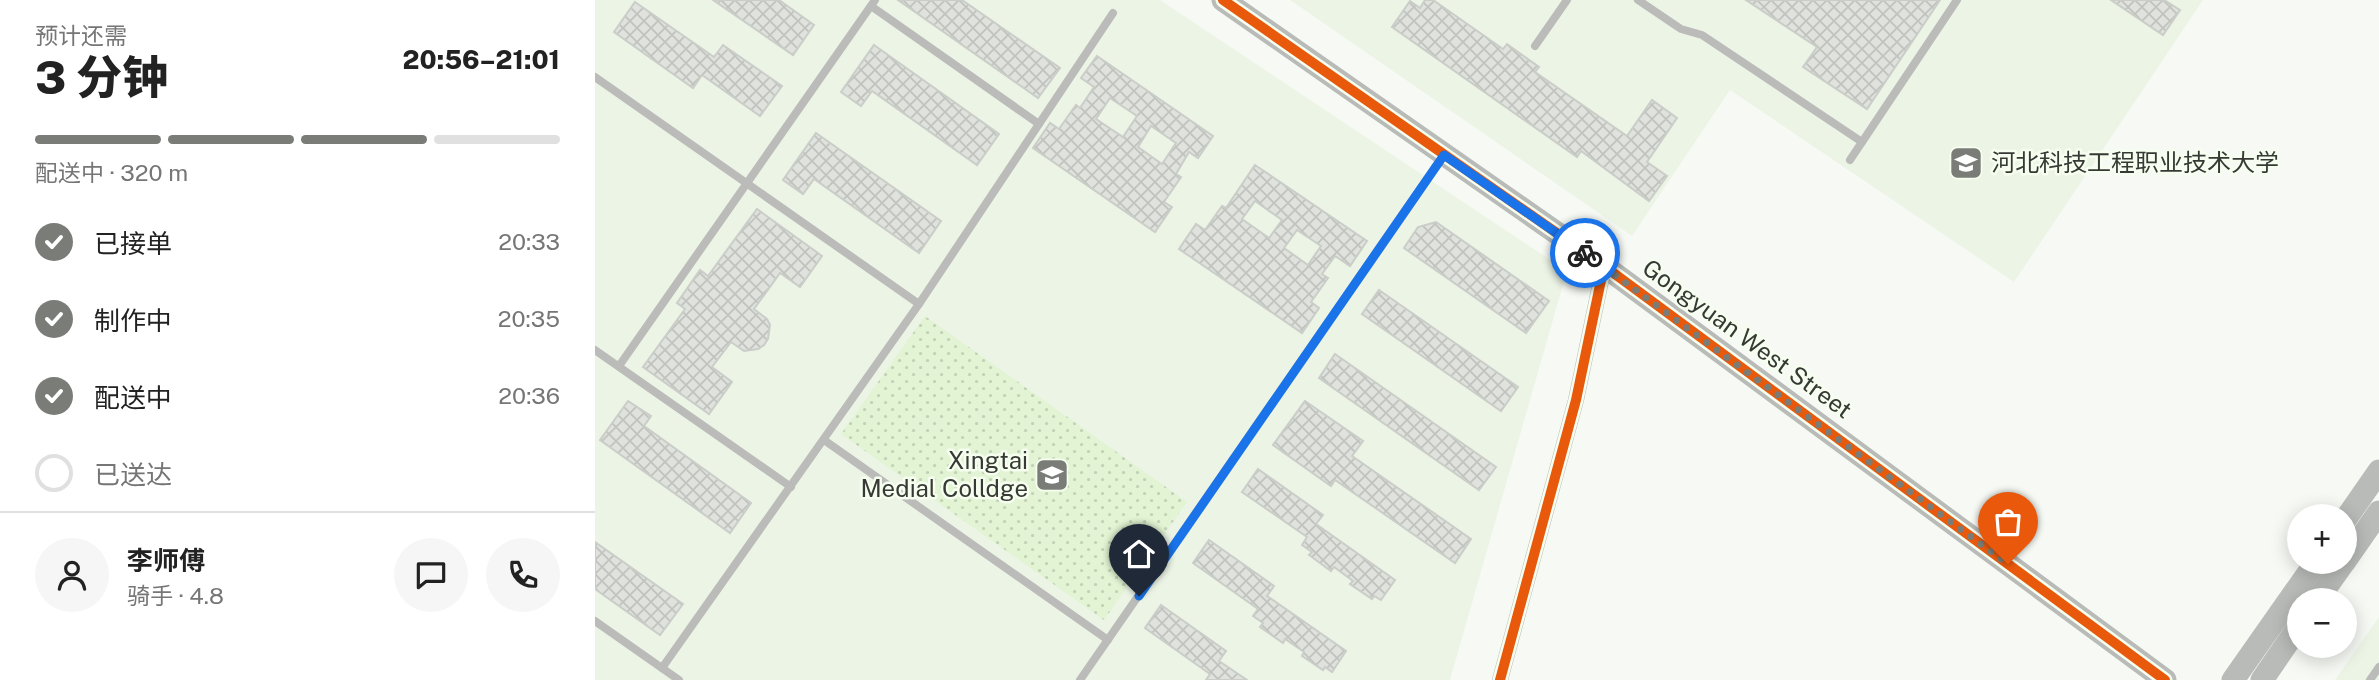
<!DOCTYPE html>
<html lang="zh">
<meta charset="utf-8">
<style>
body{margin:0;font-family:"Public Sans","Noto Sans SC",sans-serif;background:#f6f6f6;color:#222;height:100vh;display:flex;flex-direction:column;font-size:26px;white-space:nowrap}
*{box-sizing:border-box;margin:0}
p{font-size:23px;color:#767676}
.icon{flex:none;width:38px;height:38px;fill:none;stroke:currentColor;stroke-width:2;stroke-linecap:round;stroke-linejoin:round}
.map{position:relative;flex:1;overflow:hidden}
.details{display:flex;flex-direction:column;background:#fff;width:595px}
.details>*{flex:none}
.fabs{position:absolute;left:1692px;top:504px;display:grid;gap:14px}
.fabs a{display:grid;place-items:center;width:70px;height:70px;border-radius:50%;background:#fff;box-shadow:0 4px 18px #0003;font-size:35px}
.pin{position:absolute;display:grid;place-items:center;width:60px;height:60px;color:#fff;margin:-72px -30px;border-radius:50% 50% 50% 0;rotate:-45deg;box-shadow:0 0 7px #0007}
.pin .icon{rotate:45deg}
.courier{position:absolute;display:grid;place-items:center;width:70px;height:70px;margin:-35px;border:5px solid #1a73e8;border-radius:50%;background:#fff;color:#222;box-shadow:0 2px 9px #0007}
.head em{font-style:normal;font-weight:800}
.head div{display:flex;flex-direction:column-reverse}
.head{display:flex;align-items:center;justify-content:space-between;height:119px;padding:0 35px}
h1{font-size:46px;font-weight:800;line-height:52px}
.bar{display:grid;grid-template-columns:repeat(4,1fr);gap:10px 7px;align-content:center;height:84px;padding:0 35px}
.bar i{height:9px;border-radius:5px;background:#e0e0e0}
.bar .current{background:#7a7d77}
.bar p{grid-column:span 4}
.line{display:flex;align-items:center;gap:18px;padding:0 35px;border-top:2px solid #e0e0e0}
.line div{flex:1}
.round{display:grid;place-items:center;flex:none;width:74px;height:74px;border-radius:37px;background:#f6f6f6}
ol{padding:0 35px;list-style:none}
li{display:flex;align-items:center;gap:21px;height:77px}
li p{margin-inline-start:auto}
li .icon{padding:7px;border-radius:50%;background:#7a7d77;color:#fff;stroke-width:4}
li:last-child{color:#767676}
li i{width:38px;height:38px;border:4px solid #e0e0e0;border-radius:50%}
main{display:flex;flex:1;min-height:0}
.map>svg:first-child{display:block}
</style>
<main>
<section class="details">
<div class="head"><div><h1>3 分钟</h1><p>预计还需</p></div><em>20:56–21:01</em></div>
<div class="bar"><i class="current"></i><i class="current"></i><i class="current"></i><i></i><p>配送中 · 320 m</p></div>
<ol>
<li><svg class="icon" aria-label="check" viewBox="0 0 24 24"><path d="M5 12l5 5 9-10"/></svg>已接单<p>20:33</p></li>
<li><svg class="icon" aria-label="check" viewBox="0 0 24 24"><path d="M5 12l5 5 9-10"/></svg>制作中<p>20:35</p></li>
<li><svg class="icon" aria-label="check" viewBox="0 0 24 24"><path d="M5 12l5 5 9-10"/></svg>配送中<p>20:36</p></li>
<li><i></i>已送达</li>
</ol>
<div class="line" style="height:126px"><a class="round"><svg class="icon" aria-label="person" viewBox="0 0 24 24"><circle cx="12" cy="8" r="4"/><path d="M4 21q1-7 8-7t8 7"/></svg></a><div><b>李师傅</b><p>骑手 · 4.8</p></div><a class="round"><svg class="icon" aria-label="chat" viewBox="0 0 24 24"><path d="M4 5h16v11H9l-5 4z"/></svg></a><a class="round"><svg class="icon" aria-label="phone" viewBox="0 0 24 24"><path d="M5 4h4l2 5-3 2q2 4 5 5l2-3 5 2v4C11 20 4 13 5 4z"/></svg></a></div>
</section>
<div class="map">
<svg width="1784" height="680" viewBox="0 0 1784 680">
<defs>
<pattern id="grass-dots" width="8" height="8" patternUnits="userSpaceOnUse" patternTransform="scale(1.75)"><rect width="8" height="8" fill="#e2f4d3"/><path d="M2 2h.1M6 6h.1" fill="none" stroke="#c2d2b6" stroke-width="1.8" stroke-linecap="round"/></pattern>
<pattern id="building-cross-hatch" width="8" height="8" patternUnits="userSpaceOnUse" patternTransform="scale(1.75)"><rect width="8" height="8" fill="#dfe2dd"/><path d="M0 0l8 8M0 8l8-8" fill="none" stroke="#c0c3be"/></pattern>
</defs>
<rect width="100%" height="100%" fill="#f7faf4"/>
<g fill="#ecf4e6">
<polygon points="0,0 565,0 972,271 855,680 0,680"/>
<polygon points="695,0 1608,0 1419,282 1135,90 1037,236"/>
<polygon points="1784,617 1784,680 1740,680"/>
</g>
<polygon fill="url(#grass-dots)" points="330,316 592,502 509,620 246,434"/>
<g fill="url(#building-cross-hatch)" stroke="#cacdc8" stroke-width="2" fill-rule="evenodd">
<polygon points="118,0 184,0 219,25 198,55"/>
<polygon points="303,0 367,0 465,68 443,98"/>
<polygon points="830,0 838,0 908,49 912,44 944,67 940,72 1032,136 1057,100 1082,118 1052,162 1072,176 1054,201 986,151 982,157 797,27 815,1 825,8"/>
<polygon points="1151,0 1345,0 1272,109 1208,67 1222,47"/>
<polygon points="1516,0 1569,0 1585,10 1568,35"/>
<polygon points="40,2 119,57 128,45 187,86 165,116 107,75 98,88 19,32"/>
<polygon points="279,45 404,134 382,165 277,91 266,106 246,92"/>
<path d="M 502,56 L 618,136 L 603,158 L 594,152 L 581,174 L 586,177 L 569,202 L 577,207 L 560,232 L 438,148 L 455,123 L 464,129 L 481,105 L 485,108 L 499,87 L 486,78 ZM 515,98 L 542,116 L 528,137 L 501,119 ZM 556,126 L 581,143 L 567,164 L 543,147 Z"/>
<polygon points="221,133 346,221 324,253 219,179 208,194 188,180"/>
<path d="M 660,165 L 772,241 L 755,266 L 740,256 L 727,274 L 733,278 L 716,302 L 724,308 L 707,333 L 584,249 L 601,224 L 610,230 L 627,206 L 631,208 ZM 660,201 L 687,220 L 674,238 L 647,219 ZM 702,230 L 726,246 L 713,265 L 689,248 Z"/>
<polygon points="162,209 227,256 205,287 185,273 159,309 172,319 175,325 173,339 169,345 163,349 149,351 136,342 117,367 137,382 114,414 48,367 90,309 82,303 105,270 113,276"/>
<polygon points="841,222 954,301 931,333 809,248 823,227"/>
<polygon points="784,290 923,387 906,411 767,314"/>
<polygon points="740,354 901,467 884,490 724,378"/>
<polygon points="33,401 56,416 49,426 156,503 135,533 5,440"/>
<polygon points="710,401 768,441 757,456 876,539 860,563 740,480 736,486 678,445"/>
<polygon points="663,469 728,515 721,524 800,580 786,600 779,596 777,599 755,584 758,581 739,567 736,571 714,555 717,552 707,545 712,537 647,492"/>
<polygon points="614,540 679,586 672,596 751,651 737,672 730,667 728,670 707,656 709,652 690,639 688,643 665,627 668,623 658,616 663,609 598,563"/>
<polygon points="0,542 88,604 65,635 0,589"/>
<polygon points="566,605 631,651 624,661 652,680 611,680 615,674 550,628"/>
</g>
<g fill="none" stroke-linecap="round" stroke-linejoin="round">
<g stroke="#bbbcb9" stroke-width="8">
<polyline points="1043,0 1086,29 1107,35 1267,142"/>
<polyline points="276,6 444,124"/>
<polyline points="940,46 972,0"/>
<polyline points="0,77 324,304"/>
<polyline points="1255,160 1362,0"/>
<polyline points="0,350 196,487"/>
<polyline points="24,366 280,0"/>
<polyline points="229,440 513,640"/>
<polyline points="0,621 84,680"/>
<polyline points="67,668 324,304 518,13"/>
<polyline points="485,680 848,156"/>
<polyline points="1775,680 1784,667"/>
</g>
<polyline stroke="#bbbcb9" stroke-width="16" points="905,680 981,400 1009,266"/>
<g stroke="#b9bbb8" stroke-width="23">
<polyline points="628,0 1009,266 1570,680"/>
<polyline points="1750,520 1784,471"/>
<polyline points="1750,561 1784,512"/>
<polyline points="1722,600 1749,562"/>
<polyline points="1638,680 1721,562"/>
<polyline points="1667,680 1704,626"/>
</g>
<defs>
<g id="cycleway">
<polyline points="628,0 1009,266 1570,680"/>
<polyline points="905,680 981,400 1009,266"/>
</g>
</defs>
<use href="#cycleway" stroke="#f6fef0" stroke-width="15"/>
<use href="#cycleway" stroke="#e8590c" stroke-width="10"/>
</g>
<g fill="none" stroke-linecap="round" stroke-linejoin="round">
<polyline stroke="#7a7d77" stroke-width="7" stroke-dasharray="0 12.6" points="990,253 1413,564"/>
<polyline stroke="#1a73e8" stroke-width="9" points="544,596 849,155 990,253"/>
</g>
<defs>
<symbol id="university-square" viewBox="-11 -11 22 22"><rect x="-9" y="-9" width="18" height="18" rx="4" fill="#7a7d77" stroke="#f6fef0"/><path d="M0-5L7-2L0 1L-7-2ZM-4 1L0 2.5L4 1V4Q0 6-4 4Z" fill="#fff"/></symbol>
</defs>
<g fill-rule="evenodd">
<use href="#university-square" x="1352" y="144" width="38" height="38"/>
<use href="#university-square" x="438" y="456" width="38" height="38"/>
</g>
<g text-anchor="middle" stroke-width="5" stroke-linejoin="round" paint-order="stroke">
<g font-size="24" fill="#373a34" stroke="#f6fef0" text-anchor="start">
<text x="1396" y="171">河北科技工程职业技术大学</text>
<text x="433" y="469" text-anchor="end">Xingtai<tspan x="433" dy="28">Medial Colldge</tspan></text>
</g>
<g font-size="24" fill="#373a34" stroke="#f6fef0">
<text transform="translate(1152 339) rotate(36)" y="8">Gongyuan West Street</text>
</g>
</g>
</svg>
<div class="fabs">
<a>+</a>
<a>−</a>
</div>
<div class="pin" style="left:1413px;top:564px;background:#ea580c"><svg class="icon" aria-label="bag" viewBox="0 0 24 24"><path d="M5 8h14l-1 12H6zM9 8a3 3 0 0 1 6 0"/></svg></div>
<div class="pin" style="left:544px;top:596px;background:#1f2937"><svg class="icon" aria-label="home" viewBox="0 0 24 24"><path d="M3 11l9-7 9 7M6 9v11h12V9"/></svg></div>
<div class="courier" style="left:990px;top:253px"><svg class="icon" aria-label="bike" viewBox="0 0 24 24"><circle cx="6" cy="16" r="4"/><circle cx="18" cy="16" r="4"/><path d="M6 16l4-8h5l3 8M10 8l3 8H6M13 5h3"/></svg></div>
</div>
</main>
